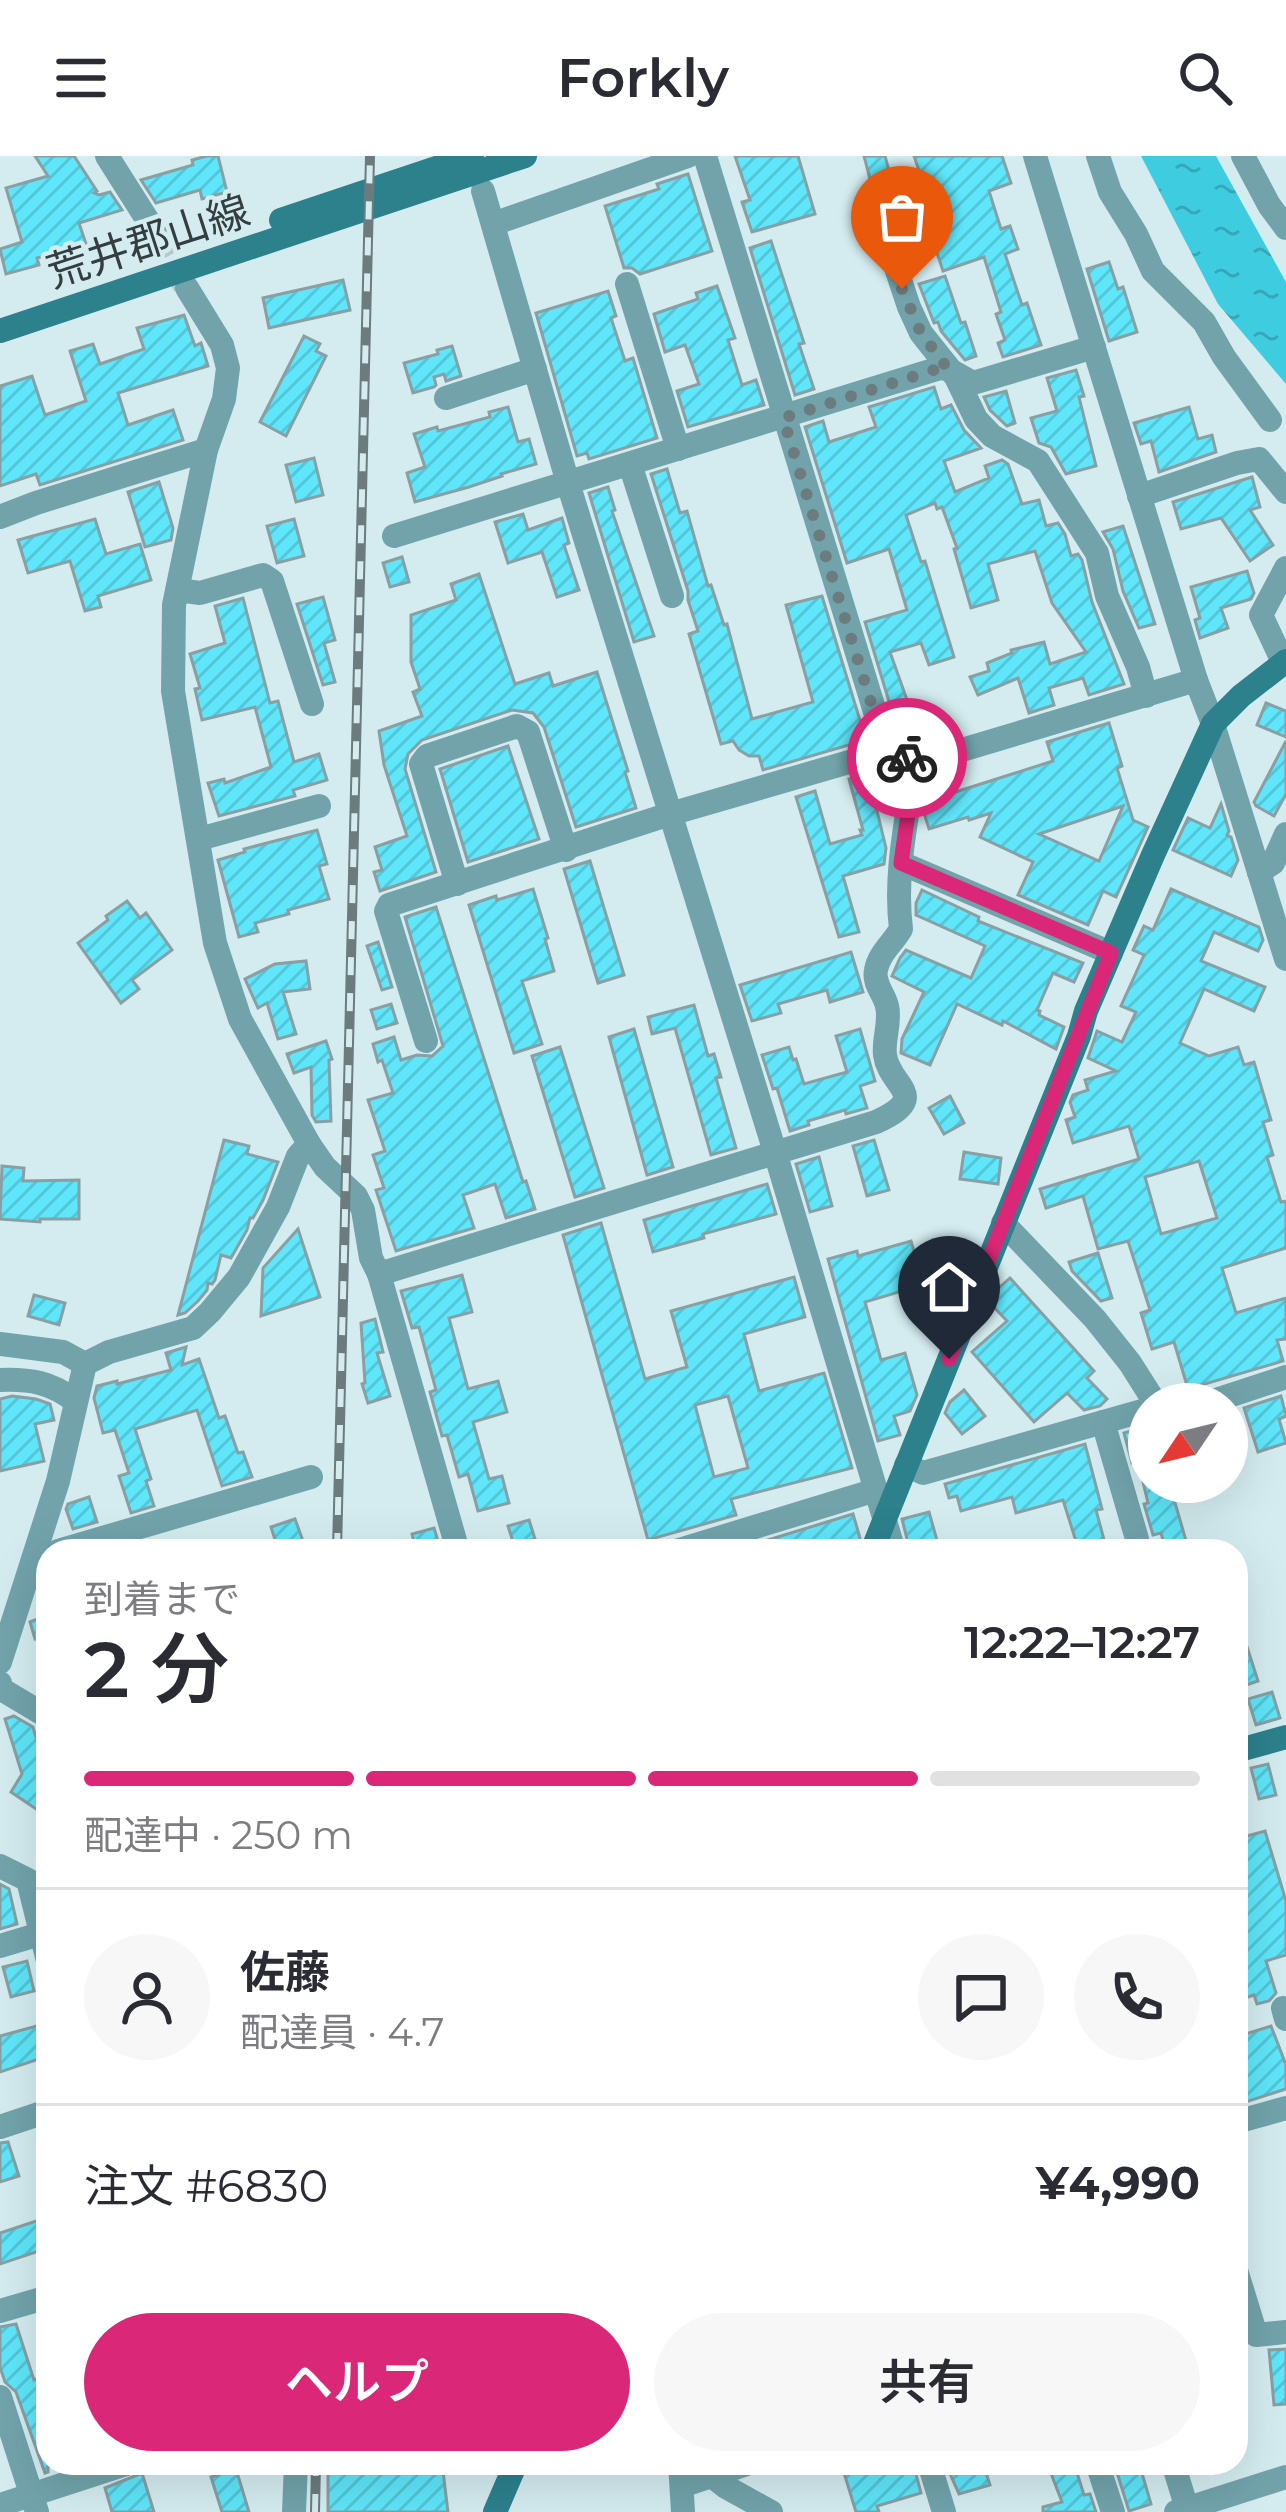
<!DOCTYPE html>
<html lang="ja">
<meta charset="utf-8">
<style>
body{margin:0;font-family:Montserrat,"Noto Sans JP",sans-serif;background:#f7f7f7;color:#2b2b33;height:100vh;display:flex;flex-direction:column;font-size:45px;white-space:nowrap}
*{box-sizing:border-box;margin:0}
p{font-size:39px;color:#7c7c81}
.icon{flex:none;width:66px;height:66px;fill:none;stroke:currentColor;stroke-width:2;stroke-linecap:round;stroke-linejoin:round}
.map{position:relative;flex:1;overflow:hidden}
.sheet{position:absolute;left:36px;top:1383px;width:1212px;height:936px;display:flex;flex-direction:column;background:#fff;border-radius:36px;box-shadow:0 12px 48px #0002}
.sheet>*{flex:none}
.needle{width:78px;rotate:235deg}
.tools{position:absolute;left:1128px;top:1227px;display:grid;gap:24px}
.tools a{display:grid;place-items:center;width:120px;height:120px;border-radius:50%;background:#fff;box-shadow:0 12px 48px #0002;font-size:60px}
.pin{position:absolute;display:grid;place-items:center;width:102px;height:102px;color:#fff;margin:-123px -51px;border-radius:50% 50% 50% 0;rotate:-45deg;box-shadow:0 0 12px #0007}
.pin .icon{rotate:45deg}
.courier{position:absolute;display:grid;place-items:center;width:120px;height:120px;margin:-60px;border:9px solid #db2777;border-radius:50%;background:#fff;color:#222;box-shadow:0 3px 15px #0007}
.summary em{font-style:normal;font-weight:600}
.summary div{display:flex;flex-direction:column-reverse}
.summary{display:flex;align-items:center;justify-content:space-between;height:204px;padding:0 48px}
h1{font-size:78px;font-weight:600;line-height:90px}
.bar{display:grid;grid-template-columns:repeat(4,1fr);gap:18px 12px;align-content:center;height:144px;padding:0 48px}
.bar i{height:15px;border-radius:9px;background:#e1e1e2}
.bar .current{background:#db2777}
.bar p{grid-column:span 4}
.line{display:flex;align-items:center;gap:30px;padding:0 48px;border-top:3px solid #e1e1e2}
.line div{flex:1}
.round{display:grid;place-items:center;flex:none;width:126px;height:126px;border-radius:63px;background:#f7f7f7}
.button{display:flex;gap:24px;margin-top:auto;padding:24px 48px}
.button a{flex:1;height:138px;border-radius:72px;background:#db2777;color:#fff;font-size:48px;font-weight:600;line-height:138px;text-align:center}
.button a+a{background:#f7f7f7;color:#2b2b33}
header{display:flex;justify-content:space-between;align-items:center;height:156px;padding:0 48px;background:#fff;font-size:54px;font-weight:600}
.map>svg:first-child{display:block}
</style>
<header><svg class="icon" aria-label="menu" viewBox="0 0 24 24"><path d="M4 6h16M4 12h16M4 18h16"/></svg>Forkly<svg class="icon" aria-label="search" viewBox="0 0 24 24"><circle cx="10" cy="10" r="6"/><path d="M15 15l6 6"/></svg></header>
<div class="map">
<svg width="1286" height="2356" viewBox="0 0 1286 2356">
<defs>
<pattern id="water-ripples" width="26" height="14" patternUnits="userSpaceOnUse" patternTransform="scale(3)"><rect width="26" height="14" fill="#3ecce0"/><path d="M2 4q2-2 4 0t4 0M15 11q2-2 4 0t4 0" fill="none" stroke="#35a7b7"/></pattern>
<pattern id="building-hatch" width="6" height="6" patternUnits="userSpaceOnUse" patternTransform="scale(3)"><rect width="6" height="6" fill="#5fe6fa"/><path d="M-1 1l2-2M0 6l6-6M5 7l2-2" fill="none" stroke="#53c6d7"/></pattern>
</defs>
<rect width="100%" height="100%" fill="#d4ecf0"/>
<polygon fill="url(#water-ripples)" points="1141,0 1216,0 1286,126 1286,228 1218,148"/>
<g fill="url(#building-hatch)" stroke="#889fa3" stroke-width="3" fill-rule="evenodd">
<polygon points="35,0 74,0 97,35 94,37 99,39 110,36 122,54 79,67 86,88 37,102 39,109 6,118 0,93 22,86 6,32 48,20"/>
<polygon points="207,0 218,0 227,36 202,43 200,34 156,47 141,24 193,9 192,4"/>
<polygon points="735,0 798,0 815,58 752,76 742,46 750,44"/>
<polygon points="864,0 885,0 905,74 879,82 868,44 875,42"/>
<polygon points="914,0 1002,0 1011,27 989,35 1001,73 1010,70 1018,93 1005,98 1022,149 1027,147 1041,189 1003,201 998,187 1005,184 996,158 1001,156 984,101 943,115 928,70 937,67"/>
<polygon points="688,18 712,95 640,118 632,112 624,112 605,50 659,33 657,28"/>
<polygon points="771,85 804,187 799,188 814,233 795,239 750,92"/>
<polygon points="1109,106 1118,133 1123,131 1137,176 1109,185 1087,113"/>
<polygon points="945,120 961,167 965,166 976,200 965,204 941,175 938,166 934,167 919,128"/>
<polygon points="343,124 350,154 269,172 263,142"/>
<polygon points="717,130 735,182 728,184 742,229 756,224 764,249 688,271 677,235 699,228 685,189 665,196 654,158 698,143 696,137"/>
<polygon points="608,135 616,160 611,162 625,205 633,202 657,282 589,303 587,297 577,300 536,157"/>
<polygon points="184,159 195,190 201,187 208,210 118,237 128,269 173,254 183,284 40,329 36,318 0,330 0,230 32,220 45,259 86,245 70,195 93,188 100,208 144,193 137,172"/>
<polygon points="304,180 320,188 316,195 326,200 286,280 260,266"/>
<polygon points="452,190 461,220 446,225 444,218 434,221 436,229 434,231 413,237 404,207 438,198 437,194"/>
<polygon points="1076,214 1084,240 1079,241 1096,310 1066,318 1051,291 1039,287 1031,262 1057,255 1047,222"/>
<polygon points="934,231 941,253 951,249 964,274 981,292 944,305 955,336 989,322 985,310 1002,304 1008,308 1022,348 1039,344 1046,370 1058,367 1065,378 1071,400 1078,398 1082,404 1092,446 1124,528 1089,539 1083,522 1049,532 1054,549 1029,557 1018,522 978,539 970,521 989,515 987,507 1012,497 1011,494 1044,486 1050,508 1086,496 1052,447 1035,395 988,408 998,444 971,452 954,393 957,392 942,351 937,353 935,347 906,359 921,406 925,405 954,501 929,509 921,487 890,496 912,558 936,552 944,582 920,589 916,577 900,582 865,466 907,454 889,393 847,407 805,271 823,265 829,286 876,271 869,251"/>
<polygon points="1006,235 1015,267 1007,270 990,254 984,241"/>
<polygon points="508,251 518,286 529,283 536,308 501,318 502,320 469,331 415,346 407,317 425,311 414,278 437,271 438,275 490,261 489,256"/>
<polygon points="1189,251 1198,283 1212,279 1216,296 1159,316 1151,285 1141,288 1134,267"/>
<polygon points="314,302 323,339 296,346 286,309"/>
<polygon points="667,313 680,357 687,355 708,430 711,429 724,469 727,468 752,563 813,546 786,449 822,440 866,584 763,614 759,600 749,600 739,594 733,585 721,588 689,478 698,475 688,444 688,435 651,318"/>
<polygon points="1252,321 1260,351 1250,354 1273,389 1250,405 1221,362 1181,373 1173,346"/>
<polygon points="159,326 173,372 171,384 145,391 128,336"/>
<polygon points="608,331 615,354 612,355 654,480 634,486 589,337"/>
<polygon points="523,358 528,374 562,362 569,387 564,389 579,434 557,441 542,396 508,407 495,366"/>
<polygon points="95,363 106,398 140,388 151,424 98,440 101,451 85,455 70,405 28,417 18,384"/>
<polygon points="294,363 304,400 277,407 267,370"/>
<polygon points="1123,370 1155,468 1139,472 1123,435 1113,393 1103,376"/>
<polygon points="402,401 409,426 390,431 383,407"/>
<polygon points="1247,415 1254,437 1251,443 1221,452 1228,472 1200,482 1195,464 1200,462 1191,431"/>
<polygon points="479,418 515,528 549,517 553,530 597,516 628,615 625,616 636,652 576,671 544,571 533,557 512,554 422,584 408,598 405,613 436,716 380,735 374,716 382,714 375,691 407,680 384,609 379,575 422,560 413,536 420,533 411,506 411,459 456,444 451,428"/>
<polygon points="323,441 335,484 324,487 335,526 323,529 297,448"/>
<polygon points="243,442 270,547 278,545 294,606 319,598 327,624 293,634 295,640 219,660 208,627 224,623 225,627 271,611 255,551 202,564 195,533 200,532 190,498 225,487 215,450"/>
<polygon points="1266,547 1286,555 1286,581 1257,569"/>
<path d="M 1109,567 L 1122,610 L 1117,612 L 1133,664 L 1148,671 L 1116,741 L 1103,735 L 1088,769 L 1018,739 L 1033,706 L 980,681 L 991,657 L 969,664 L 968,661 L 929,673 L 924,657 L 930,621 L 936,619 L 943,640 L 1053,605 L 1047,586 ZM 1123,650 L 1099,705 L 1039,678 Z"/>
<polygon points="1286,585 1286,638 1274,660 1256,650 1254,646"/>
<polygon points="508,590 539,683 468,706 440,613"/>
<polygon points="868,618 886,692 884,708 843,720 859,776 839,781 796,641 815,635 830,688 862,679 860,674 863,674 849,623"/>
<polygon points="1221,648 1229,675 1227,679 1231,681 1238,704 1231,720 1173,694 1188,662 1210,672"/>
<polygon points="317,674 327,708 319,710 329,743 288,754 289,758 255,767 258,776 239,781 218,704 245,696 244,693"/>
<polygon points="590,705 624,819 598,827 564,713"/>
<polygon points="533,733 548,782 545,783 554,815 522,825 542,888 514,897 469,749 496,740 497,744"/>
<path d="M 1171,733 L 1259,771 L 1263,784 L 1258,795 L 1214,776 L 1201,805 L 1265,831 L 1254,855 L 1204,833 L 1180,887 L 1209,900 L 1238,891 L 1244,909 L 1254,906 L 1271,964 L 1263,966 L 1273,999 L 1267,1001 L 1281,1046 L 1286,1045 L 1286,1092 L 1222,1112 L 1236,1157 L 1286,1142 L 1286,1183 L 1277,1184 L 1283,1205 L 1188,1233 L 1174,1186 L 1152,1193 L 1141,1157 L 1150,1154 L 1128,1085 L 1098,1093 L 1083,1040 L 1046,1052 L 1040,1033 L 1139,1003 L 1129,970 L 1073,987 L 1066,964 L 1075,961 L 1070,946 L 1073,939 L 1088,934 L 1085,924 L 1116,915 L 1088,902 L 1097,875 L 1122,886 L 1136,856 L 1121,850 L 1144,799 L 1133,794 L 1144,770 L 1153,774 ZM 1199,1005 L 1217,1062 L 1161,1078 L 1145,1021 Z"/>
<polygon points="922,734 979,761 978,765 1083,807 1074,826 1053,817 1037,854 1040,855 1039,859 1064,871 1056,893 1003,865 1002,869 957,848 930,909 901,897 902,883 924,836 892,820 900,802 906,794 971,822 985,790 916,759 916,747"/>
<polygon points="127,745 140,762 146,757 172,794 132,824 139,833 121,847 78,787 108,764 106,760"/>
<polygon points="436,751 523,1026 526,1025 535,1053 506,1062 495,1028 463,1039 474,1072 396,1095 376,1034 384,1032 373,999 385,995 368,944 393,937 382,904 378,906 373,888 394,881 401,904 417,899 432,900 443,890 405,761"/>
<polygon points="378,786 392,831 382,834 367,790"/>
<polygon points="851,796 863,836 830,846 827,834 778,848 781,857 752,865 740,829"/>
<polygon points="306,805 310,833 283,836 296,878 278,883 267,847 258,852 245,823 275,808"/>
<polygon points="391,848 397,867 377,873 371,854"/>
<polygon points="694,849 708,900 714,898 721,921 716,922 736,992 711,999 675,872 652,878 648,861"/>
<polygon points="634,873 673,1011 647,1019 609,881"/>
<polygon points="860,873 875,925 860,930 867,952 846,958 845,954 808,965 809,969 790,975 777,932 773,933 762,899 789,891 793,904 796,903 804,928 847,916 836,880"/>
<polygon points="326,885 332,903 329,904 331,965 316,966 312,959 311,911 294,917 287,898"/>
<polygon points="560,891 604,1032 575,1041 532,900"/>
<polygon points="950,940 964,967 944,978 929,952"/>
<polygon points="224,984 249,990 247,998 278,1006 263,1044 253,1062 250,1062 247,1074 231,1102 221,1099 215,1124 212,1128 208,1127 207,1134 198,1145 185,1157 178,1159"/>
<polygon points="874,984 889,1034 867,1040 853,990"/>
<polygon points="964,996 1001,1002 998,1028 960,1023"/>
<polygon points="819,1001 832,1050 810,1056 796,1008"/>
<polygon points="2,1010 24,1012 23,1025 79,1024 79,1063 40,1063 40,1066 0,1063"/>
<polygon points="767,1028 776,1058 703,1078 704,1082 653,1096 644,1064"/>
<path d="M 601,1067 L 645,1223 L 687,1211 L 671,1155 L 794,1121 L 805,1161 L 744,1178 L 759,1235 L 824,1217 L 852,1312 L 731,1343 L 736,1359 L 648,1384 L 563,1079 ZM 728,1240 L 748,1312 L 714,1321 L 695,1249 Z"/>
<polygon points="298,1073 320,1141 261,1160 263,1112"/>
<polygon points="911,1085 929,1147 910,1126 899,1136 865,1146 881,1204 905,1197 917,1239 910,1255 894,1260 900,1279 878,1285 828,1103 857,1095 858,1100"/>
<polygon points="1098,1097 1112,1142 1101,1145 1072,1115 1069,1106"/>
<polygon points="462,1119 472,1156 449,1162 468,1233 498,1225 507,1256 473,1266 489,1323 502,1320 509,1347 478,1355 468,1318 459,1321 447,1279 442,1280 430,1236 436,1234 419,1171 412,1172 401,1135"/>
<polygon points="1010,1122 1094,1215 1087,1222 1107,1243 1100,1250 1084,1254 1067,1237 1034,1266 972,1196 1007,1165 990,1147 993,1137"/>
<polygon points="34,1139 65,1147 59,1169 28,1160"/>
<polygon points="375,1163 383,1196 377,1197 390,1240 368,1247 362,1228 365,1227 361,1167"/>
<polygon points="186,1191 182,1209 199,1203 219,1262 225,1260 238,1297 243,1296 252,1321 222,1330 197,1254 135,1273 151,1323 146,1325 154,1350 131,1357 119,1320 129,1317 115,1274 103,1277 94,1242 97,1230 117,1225 117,1228 171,1214 166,1197"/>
<polygon points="964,1234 985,1260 962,1278 945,1257 950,1246"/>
<polygon points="12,1240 36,1243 50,1248 54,1264 35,1268 44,1305 0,1315 0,1243"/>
<polygon points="1281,1240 1286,1260 1279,1263 1286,1287 1258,1296 1244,1252"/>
<polygon points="1145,1271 1149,1302 1132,1307 1124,1277"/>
<polygon points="1085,1288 1102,1353 1096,1354 1106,1391 1079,1395 1063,1344 1016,1357 1012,1341 961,1355 957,1340 949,1342 945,1328"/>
<polygon points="1143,1326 1169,1326 1189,1395 1166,1395 1161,1377 1153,1379 1144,1348 1148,1347"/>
<polygon points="89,1341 97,1366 73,1373 66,1353 68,1348"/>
<polygon points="929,1356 940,1395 910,1395 902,1363"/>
<polygon points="853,1358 860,1382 856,1395 745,1395 745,1391"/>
<polygon points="295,1363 303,1385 278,1393 271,1371"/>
<polygon points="529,1364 535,1383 514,1389 508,1370"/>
<polygon points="434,1372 441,1395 416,1395 412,1378"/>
<polygon points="48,1459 48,1478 35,1483 30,1466"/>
<polygon points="1240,1469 1258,1525 1240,1531 1236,1518 1236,1470"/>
<polygon points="1272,1536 1280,1562 1256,1569 1248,1543"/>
<polygon points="14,1560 33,1571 40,1595 48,1600 48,1661 11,1636 22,1618 5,1563"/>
<polygon points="1268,1608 1276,1639 1259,1643 1251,1612"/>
<polygon points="1265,1675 1286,1745 1286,1799 1266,1805 1276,1837 1269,1845 1257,1848 1254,1839 1236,1845 1236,1683"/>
<polygon points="0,1728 9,1733 17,1768 0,1773"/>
<polygon points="27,1805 34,1835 11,1841 3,1811"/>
<polygon points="48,1867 48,1900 0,1916 0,1880"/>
<polygon points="1271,1870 1286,1909 1286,1933 1236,1949 1236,1881"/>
<polygon points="8,1986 19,2020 0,2026 0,1987"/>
<polygon points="48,2061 48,2092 0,2108 0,2077"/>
<polygon points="16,2168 34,2224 42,2221 48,2240 48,2316 45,2317 16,2236 5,2226 0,2211 0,2171"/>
<polygon points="1286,2193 1286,2248 1274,2249 1269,2194"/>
<polygon points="328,2307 442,2307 448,2356 328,2356"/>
<polygon points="841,2307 864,2307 866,2314 889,2307 913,2307 921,2337 877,2350 879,2356 856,2356"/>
<polygon points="950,2307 983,2307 990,2329 959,2338 947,2311 951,2310"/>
<polygon points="1047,2307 1074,2307 1084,2339 1090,2338 1096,2356 1043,2356 1043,2351 1062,2346"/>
<polygon points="1114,2307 1139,2307 1151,2348 1129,2355"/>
<polygon points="236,2313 249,2356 222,2356 211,2321"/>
<polygon points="142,2317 154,2356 112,2356 105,2332"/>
</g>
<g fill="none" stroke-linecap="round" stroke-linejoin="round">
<polyline stroke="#b4c9cd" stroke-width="24" stroke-dasharray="24 12" stroke-linecap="butt" points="157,79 185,130"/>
<g stroke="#72a3ab" stroke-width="24">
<polyline points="107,0 157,79"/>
<polyline points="705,0 887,595"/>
<polyline points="1035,0 1196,524 1213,568 1286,803"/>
<polyline points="1098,0 1110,36 1136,78 1153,115 1204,166 1224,201 1270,264"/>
<polyline points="1243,0 1269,49 1286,72"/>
<polyline points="483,35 568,327 775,996 894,1395"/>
<polyline points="493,68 688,0"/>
<polyline points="886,96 895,109 909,151 921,177 956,221 976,263 992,280 1038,305 1097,397 1107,440 1138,511 1146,540"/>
<polyline points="627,128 678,293"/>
<polyline points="187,132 222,189 228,212 224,243 206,294 174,449 173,535 215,787 240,863 309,988 325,1011 356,1040 363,1054 371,1102 379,1118 458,1395"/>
<polyline points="446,242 535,213"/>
<polyline points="630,308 672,440"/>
<polyline points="1139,340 1237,307 1259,303 1286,336"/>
<polyline points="0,361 36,347 206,294"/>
<polyline points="394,380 940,212 948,213 973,227 1094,191"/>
<polyline points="178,434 200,437 263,419 272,425 312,548"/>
<polyline points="1283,506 1261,459 1286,412"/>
<polyline points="199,683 319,650"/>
<polyline points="901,707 1111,797"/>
<polyline points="1259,716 1273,707 1286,678"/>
<polyline points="457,728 421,608 427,600 517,570 528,576 566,694"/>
<polyline points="426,885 386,755 389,749 670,658 887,595 904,601 915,608 1196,524"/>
<polyline points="1003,1067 1095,1163 1130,1207 1156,1248"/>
<path d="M 379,1118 L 876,966 C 933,940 889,931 885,899 C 883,883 891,866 887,850 C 884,837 873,828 876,814 C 879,797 893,787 901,773 C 894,718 907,663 915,608"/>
<polyline points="0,1188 63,1196 85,1208"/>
<path d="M 0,1224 C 30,1223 51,1226 75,1245"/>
<polyline points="1204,1248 1286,1221"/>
<polyline points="1103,1266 1137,1383"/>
<polyline points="906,1309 923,1317 1149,1253"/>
<polyline points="58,1395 311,1321"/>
<polyline points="676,1395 876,1334"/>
<polyline points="0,1506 58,1325 85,1208 109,1196 193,1172 210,1156 239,1121 278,1051 298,1000 309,988"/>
<polyline points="0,1527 1,1533 48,1561"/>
<polyline points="0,1710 28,1724 48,1805"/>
<polyline points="0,1790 40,1778"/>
<polyline points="1283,1852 1286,1863"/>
<polyline points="1236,1966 1286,1952"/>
<polyline points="0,1971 48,1955"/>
<polyline points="1236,2114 1256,2179 1286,2176"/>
<polyline points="0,2155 48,2141"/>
<polyline points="0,2241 37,2356"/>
<polyline points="680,2307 683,2356"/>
<polyline points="929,2307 944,2356"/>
<polyline points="1097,2307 1113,2356"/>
<polyline points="1173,2307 1188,2356"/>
<polyline points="712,2320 726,2331 771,2356"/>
<polyline points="682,2330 750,2307"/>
<polyline points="0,2349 129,2307"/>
<polyline points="294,2356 296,2307"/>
<polyline points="1176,2356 1286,2321"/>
</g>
<g stroke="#2c818d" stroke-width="24">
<polyline points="281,64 472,0"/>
<polyline points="0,175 525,0"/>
<polyline points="872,1395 1079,880 1086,855 1153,699 1213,568 1241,540 1286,505"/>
<polyline points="1236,1595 1286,1581"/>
<polyline points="495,2356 516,2307"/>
</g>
<defs>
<g id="rail">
<polyline points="337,1395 370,0"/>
<polyline points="315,2356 316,2307"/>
</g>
</defs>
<use href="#rail" stroke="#6c7b7d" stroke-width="10"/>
<use href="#rail" stroke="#d4ecf0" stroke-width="6" stroke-dasharray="18" stroke-linecap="butt"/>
</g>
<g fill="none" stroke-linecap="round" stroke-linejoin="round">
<polyline stroke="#6c7b7e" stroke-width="12" stroke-dasharray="0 21.6" points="902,133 921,177 948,213 940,212 783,262 886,595 907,602"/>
<polyline stroke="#db2777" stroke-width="15" points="907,602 915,608 901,707 1111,797 949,1203"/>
</g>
<g text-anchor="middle" stroke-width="9" stroke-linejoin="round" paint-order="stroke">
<g font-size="42" fill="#343e40" stroke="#d4ecf0">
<text transform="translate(148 85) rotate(-18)" y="15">荒井郡山線</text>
</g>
</g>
</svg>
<div class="tools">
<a><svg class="needle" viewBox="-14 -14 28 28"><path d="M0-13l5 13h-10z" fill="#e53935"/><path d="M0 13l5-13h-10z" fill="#7c7c81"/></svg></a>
</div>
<div class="pin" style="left:902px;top:133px;background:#ea580c"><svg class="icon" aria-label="bag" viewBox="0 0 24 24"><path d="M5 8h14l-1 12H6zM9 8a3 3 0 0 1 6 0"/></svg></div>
<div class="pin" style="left:949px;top:1203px;background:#1f2937"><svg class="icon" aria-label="home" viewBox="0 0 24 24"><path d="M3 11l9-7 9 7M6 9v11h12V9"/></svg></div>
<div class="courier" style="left:907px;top:602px"><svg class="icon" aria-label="bike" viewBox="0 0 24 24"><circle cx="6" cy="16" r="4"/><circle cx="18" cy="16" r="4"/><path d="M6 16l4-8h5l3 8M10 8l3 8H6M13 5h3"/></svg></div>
<section class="sheet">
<div class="summary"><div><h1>2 分</h1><p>到着まで</p></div><em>12:22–12:27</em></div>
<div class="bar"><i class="current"></i><i class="current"></i><i class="current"></i><i></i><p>配達中 · 250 m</p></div>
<div class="line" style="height:216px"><a class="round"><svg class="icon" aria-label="person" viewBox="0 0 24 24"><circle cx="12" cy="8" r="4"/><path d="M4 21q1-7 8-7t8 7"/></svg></a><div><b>佐藤</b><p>配達員 · 4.7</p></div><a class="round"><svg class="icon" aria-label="chat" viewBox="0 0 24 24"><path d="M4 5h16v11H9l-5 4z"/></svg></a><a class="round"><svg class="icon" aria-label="phone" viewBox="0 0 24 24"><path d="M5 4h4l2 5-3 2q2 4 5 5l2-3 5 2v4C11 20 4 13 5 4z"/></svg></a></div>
<div class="line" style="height:156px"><div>注文 #6830</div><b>¥4,990</b></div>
<div class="button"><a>ヘルプ</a><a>共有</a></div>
</section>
</div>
